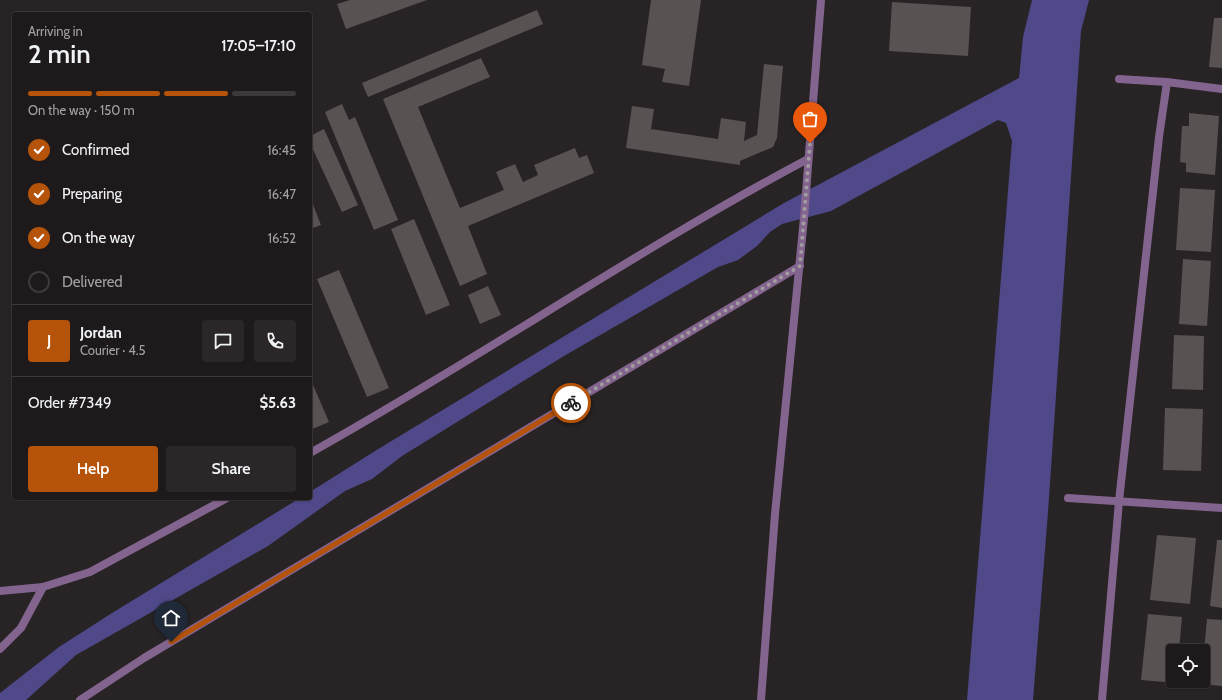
<!DOCTYPE html>
<meta charset="utf-8">
<style>
body{margin:0;font-family:Cabin,sans-serif;background:#2b2729;color:#f1f3f6;height:100vh;display:flex;flex-direction:column;font-size:15px;white-space:nowrap}
*{box-sizing:border-box;margin:0}
p{font-size:13px;color:#a1a1a3}
.icon{flex:none;width:22px;height:22px;fill:none;stroke:currentColor;stroke-width:2;stroke-linecap:round;stroke-linejoin:round}
.map{position:relative;flex:1;overflow:hidden}
.panel{position:absolute;left:12px;top:12px;width:300px;height:488px;display:flex;flex-direction:column;background:#1e1a1c;border-radius:4px;box-shadow:0 1px 3px #0004,0 0 0 1px #3c383b}
.panel>*{flex:none}
.controls{position:absolute;left:1166px;top:644px;display:grid;gap:8px}
.controls a{display:grid;place-items:center;width:44px;height:44px;border-radius:4px;background:#1e1a1c;box-shadow:0 1px 3px #0004,0 0 0 1px #3c383b;font-size:20px}
.pin{position:absolute;display:grid;place-items:center;width:34px;height:34px;color:#fff;margin:-41px -17px;border-radius:50% 50% 50% 0;rotate:-45deg;box-shadow:0 0 4px #0007}
.pin .icon{rotate:45deg}
.courier{position:absolute;display:grid;place-items:center;width:40px;height:40px;margin:-20px;border:3px solid #b45309;border-radius:50%;background:#fff;color:#222;box-shadow:0 1px 5px #0007}
.overview em{font-style:normal;font-weight:600}
.overview div{display:flex;flex-direction:column-reverse}
.overview{display:flex;align-items:center;justify-content:space-between;height:68px;padding:0 16px}
h1{font-size:26px;font-weight:600;line-height:30px}
.bar{display:grid;grid-template-columns:repeat(4,1fr);gap:6px 4px;align-content:center;height:48px;padding:0 16px}
.bar i{height:5px;border-radius:3px;background:#3c383b}
.bar .selected{background:#b45309}
.bar p{grid-column:span 4}
.line{display:flex;align-items:center;gap:10px;padding:0 16px;border-top:1px solid #3c383b}
.line div{flex:1}
.round{display:grid;place-items:center;flex:none;width:42px;height:42px;border-radius:4px;background:#2b2729}
ol{padding:0 16px;list-style:none}
li{display:flex;align-items:center;gap:12px;height:44px}
li p{margin-inline-start:auto}
li .icon{padding:4px;border-radius:50%;background:#b45309;color:#fff;stroke-width:4}
li:last-child{color:#a1a1a3}
li i{width:22px;height:22px;border:2px solid #3c383b;border-radius:50%}
.button{display:flex;gap:8px;margin-top:auto;padding:8px 16px}
.button a{flex:1;height:46px;border-radius:4px;background:#b45309;color:#fff;font-size:16px;font-weight:600;line-height:46px;text-align:center}
.button a+a{background:#2b2729;color:#f1f3f6}
.map>svg:first-child{display:block}
</style>
<div class="map">
<svg width="1222" height="700" viewBox="0 0 1222 700">
<rect width="100%" height="100%" fill="#282325"/>
<polygon fill="#4f498a" points="1032,0 1089,0 1081,31 1048,512 1033,700 967,700 1012,141 1006,123 998,120 831,211 782,224 770,232 757,246 738,260 718,267 564,356 402,456 372,479 345,491 268,546 76,655 26,700 0,700 0,693 59,647 112,613 300,498 310,498 310,492 375,451 784,203 1019,78 1023,37"/>
<g fill="#585252">
<polygon points="350,0 427,0 346,29 337,4"/>
<polygon points="651,0 701,0 689,86 662,82 665,69 642,65"/>
<polygon points="892,2 971,7 968,56 889,51"/>
<polygon points="537,10 543,24 368,97 362,83"/>
<polygon points="1214,18 1222,18 1222,68 1209,67"/>
<polygon points="481,58 490,77 418,107 460,208 504,190 496,172 515,164 523,182 538,175 534,165 575,148 579,158 587,155 594,173 468,226 487,274 460,286 383,99"/>
<polygon points="764,64 783,66 777,138 773,147 740,161 740,165 626,148 632,106 654,109 651,129 718,139 721,118 746,122 744,141 757,135"/>
<polygon points="342,104 349,120 355,117 398,220 374,230 325,112"/>
<polygon points="1189,113 1219,116 1215,175 1186,172 1186,163 1180,162 1182,126 1189,126"/>
<polygon points="324,129 358,205 342,212 310,143 310,136"/>
<polygon points="1180,188 1215,190 1211,252 1176,250"/>
<polygon points="310,197 321,225 310,229"/>
<polygon points="414,219 450,305 426,315 391,229"/>
<polygon points="1183,259 1211,261 1207,326 1179,324"/>
<polygon points="339,270 389,388 367,397 317,279"/>
<polygon points="488,286 501,315 480,324 468,295"/>
<polygon points="1174,335 1204,336 1203,390 1172,389"/>
<polygon points="310,378 329,422 310,430"/>
<polygon points="1165,408 1203,409 1201,471 1163,470"/>
<polygon points="1157,535 1196,538 1190,604 1150,600"/>
<polygon points="1217,540 1222,540 1222,608 1210,606"/>
<polygon points="1148,614 1182,617 1179,651 1173,651 1173,681 1176,681 1176,683 1141,680"/>
<polygon points="1207,619 1222,620 1222,686 1201,684"/>
</g>
<g fill="none" stroke-linecap="round" stroke-linejoin="round">
<g stroke="#83648e" stroke-width="8">
<polyline points="1119,79 1167,82 1222,89"/>
<path d="M 310,453 C 479,359 638,249 808,159"/>
<polyline points="1068,498 1222,508"/>
<polyline points="0,591 43,587 90,572 227,498"/>
<polyline points="0,649 21,628 43,587"/>
<polyline points="80,700 144,658 800,266"/>
<polyline points="761,700 775,514 804,218 821,0"/>
<polyline points="1102,700 1119,501 1159,137 1167,82"/>
</g>
</g>
<g fill="none" stroke-linecap="round" stroke-linejoin="round">
<polyline stroke="#a29ea0" stroke-width="4" stroke-dasharray="0 7.2" points="571,403 800,266 810,143"/>
<polyline stroke="#b45309" stroke-width="5" points="171,642 571,403"/>
</g>
</svg>
<div class="controls">
<a><svg class="icon" aria-label="locate" viewBox="0 0 24 24"><circle cx="12" cy="12" r="6"/><path d="M12 2v4M12 18v4M2 12h4M18 12h4"/></svg></a>
</div>
<div class="pin" style="left:810px;top:143px;background:#ea580c"><svg class="icon" aria-label="bag" viewBox="0 0 24 24"><path d="M5 8h14l-1 12H6zM9 8a3 3 0 0 1 6 0"/></svg></div>
<div class="pin" style="left:171px;top:642px;background:#1f2937"><svg class="icon" aria-label="home" viewBox="0 0 24 24"><path d="M3 11l9-7 9 7M6 9v11h12V9"/></svg></div>
<div class="courier" style="left:571px;top:403px"><svg class="icon" aria-label="bike" viewBox="0 0 24 24"><circle cx="6" cy="16" r="4"/><circle cx="18" cy="16" r="4"/><path d="M6 16l4-8h5l3 8M10 8l3 8H6M13 5h3"/></svg></div>
<section class="panel">
<div class="overview"><div><h1>2 min</h1><p>Arriving in</p></div><em>17:05–17:10</em></div>
<div class="bar"><i class="selected"></i><i class="selected"></i><i class="selected"></i><i></i><p>On the way · 150 m</p></div>
<ol>
<li><svg class="icon" aria-label="check" viewBox="0 0 24 24"><path d="M5 12l5 5 9-10"/></svg>Confirmed<p>16:45</p></li>
<li><svg class="icon" aria-label="check" viewBox="0 0 24 24"><path d="M5 12l5 5 9-10"/></svg>Preparing<p>16:47</p></li>
<li><svg class="icon" aria-label="check" viewBox="0 0 24 24"><path d="M5 12l5 5 9-10"/></svg>On the way<p>16:52</p></li>
<li><i></i>Delivered</li>
</ol>
<div class="line" style="height:72px"><b class="round" style="background:#b45309;color:#fff">J</b><div><b>Jordan</b><p>Courier · 4.5</p></div><a class="round"><svg class="icon" aria-label="chat" viewBox="0 0 24 24"><path d="M4 5h16v11H9l-5 4z"/></svg></a><a class="round"><svg class="icon" aria-label="phone" viewBox="0 0 24 24"><path d="M5 4h4l2 5-3 2q2 4 5 5l2-3 5 2v4C11 20 4 13 5 4z"/></svg></a></div>
<div class="line" style="height:52px"><div>Order #7349</div><b>$5.63</b></div>
<div class="button"><a>Help</a><a>Share</a></div>
</section>
</div>
